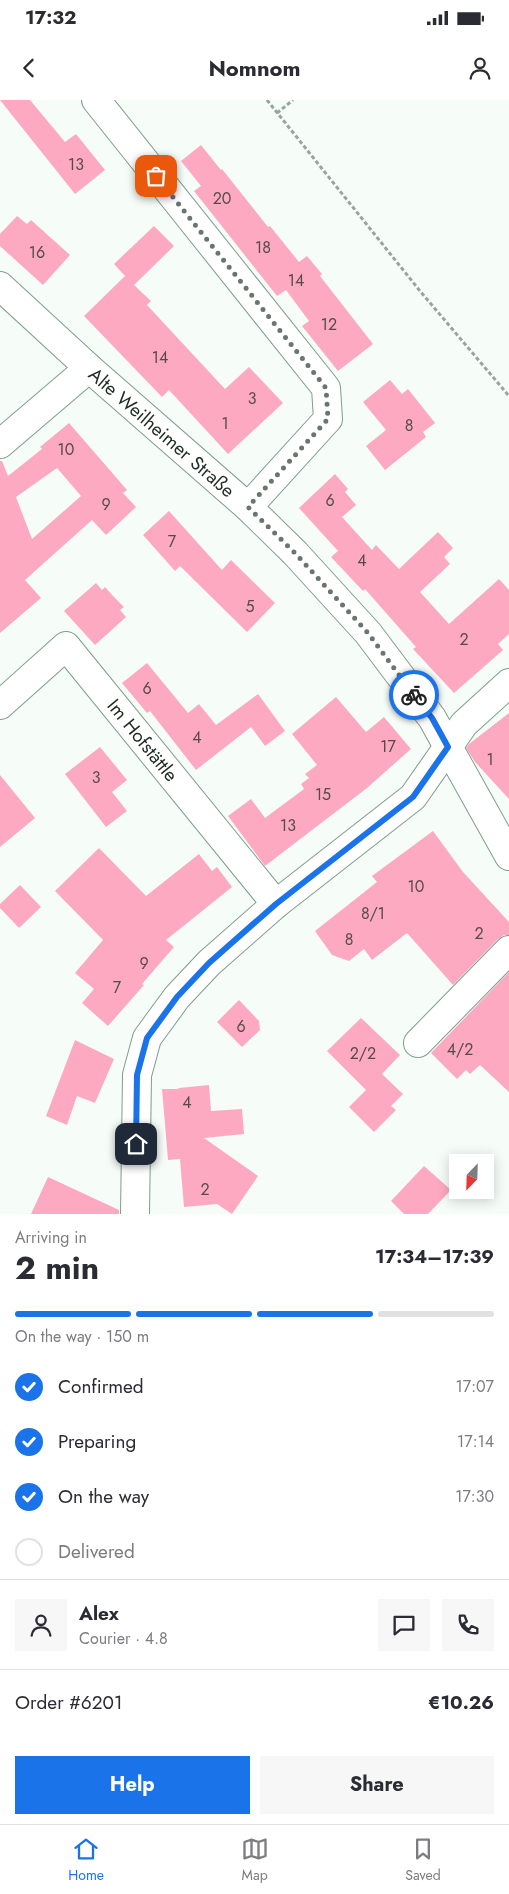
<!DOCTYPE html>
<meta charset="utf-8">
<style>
body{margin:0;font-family:Jost,sans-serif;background:#f7f7f7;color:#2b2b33;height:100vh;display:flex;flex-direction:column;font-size:19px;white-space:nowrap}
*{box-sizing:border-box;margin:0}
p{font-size:16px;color:#7c7c81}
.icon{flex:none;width:28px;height:28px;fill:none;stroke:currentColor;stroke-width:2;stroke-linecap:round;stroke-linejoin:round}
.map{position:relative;height:1114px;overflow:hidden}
.sheet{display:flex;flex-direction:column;background:#fff;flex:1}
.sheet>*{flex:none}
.needle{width:32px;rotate:203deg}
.fabs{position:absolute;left:449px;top:1054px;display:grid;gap:10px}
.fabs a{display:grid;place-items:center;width:45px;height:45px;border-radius:0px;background:#fff;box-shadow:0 2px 12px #0003;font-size:25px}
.pin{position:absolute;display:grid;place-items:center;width:42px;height:42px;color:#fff;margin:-21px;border-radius:10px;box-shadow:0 2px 8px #0006}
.courier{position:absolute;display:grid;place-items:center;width:50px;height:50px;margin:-25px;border:4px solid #1a73e8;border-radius:50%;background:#fff;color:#222;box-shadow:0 1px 6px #0007}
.overview em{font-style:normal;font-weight:700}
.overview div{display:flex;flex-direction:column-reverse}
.overview{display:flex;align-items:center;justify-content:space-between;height:85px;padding:0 15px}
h1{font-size:32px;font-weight:700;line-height:38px}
.bar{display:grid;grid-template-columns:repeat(4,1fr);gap:8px 5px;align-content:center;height:60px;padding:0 15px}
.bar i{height:6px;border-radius:4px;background:#e1e1e2}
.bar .selected{background:#1a73e8}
.bar p{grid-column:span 4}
.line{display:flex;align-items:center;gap:12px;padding:0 15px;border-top:1px solid #e1e1e2}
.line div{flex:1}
.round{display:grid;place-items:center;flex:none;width:52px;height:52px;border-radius:0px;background:#f7f7f7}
ol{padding:0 15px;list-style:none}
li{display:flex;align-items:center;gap:15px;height:55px}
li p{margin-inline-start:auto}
li .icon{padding:5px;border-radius:50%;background:#1a73e8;color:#fff;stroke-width:4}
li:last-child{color:#7c7c81}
li i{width:28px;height:28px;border:2px solid #e1e1e2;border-radius:50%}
.action{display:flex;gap:10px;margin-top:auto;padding:10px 15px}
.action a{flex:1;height:58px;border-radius:0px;background:#1a73e8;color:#fff;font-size:20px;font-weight:700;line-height:58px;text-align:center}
.action a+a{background:#f7f7f7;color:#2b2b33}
.status{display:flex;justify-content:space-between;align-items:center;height:35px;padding:0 25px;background:#fff;direction:ltr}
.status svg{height:14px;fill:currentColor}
header{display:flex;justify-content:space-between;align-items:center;height:65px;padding:0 15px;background:#fff;font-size:22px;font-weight:700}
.menu{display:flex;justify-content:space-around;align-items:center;height:70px;border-top:1px solid #e1e1e2;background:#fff;font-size:14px;color:#7c7c81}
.menu a{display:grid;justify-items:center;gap:2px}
.menu .selected{color:#1a73e8}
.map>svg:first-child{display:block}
</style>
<div class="status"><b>17:32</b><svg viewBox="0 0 49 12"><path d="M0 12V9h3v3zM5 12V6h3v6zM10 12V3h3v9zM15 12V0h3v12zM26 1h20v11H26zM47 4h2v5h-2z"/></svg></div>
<header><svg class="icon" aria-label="back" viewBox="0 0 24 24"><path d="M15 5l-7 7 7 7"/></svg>Nomnom<svg class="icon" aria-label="person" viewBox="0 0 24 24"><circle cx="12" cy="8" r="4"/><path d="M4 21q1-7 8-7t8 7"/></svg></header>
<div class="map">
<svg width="509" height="1114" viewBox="0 0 509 1114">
<rect width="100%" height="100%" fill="#f6fdf8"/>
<g fill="#fda9c1" fill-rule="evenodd">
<polygon points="0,0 30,0 65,42 76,34 105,70 75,94"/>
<polygon points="201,45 221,70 222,69 268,127 270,126 299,162 307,156 322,174 320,176 373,244 338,271 302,226 309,221 286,190 277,196 194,91 201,86 181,61"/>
<polygon points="17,116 27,124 31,120 70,155 43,185 0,146 0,134"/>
<polygon points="154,126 174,146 134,185 151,201 147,205 225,289 249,267 283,303 228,354 169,290 162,297 84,216 125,176 114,164"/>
<polygon points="390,280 402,294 408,289 435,323 423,332 426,337 385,370 366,346 386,330 363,302"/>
<path d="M 69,323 L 127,390 L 123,393 L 136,407 L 106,435 L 92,420 L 25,480 L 41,498 L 0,533 L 0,361 L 2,361 L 8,376 L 42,349 L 40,347 ZM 57,368 L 81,396 L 32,439 L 16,397 Z"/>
<polygon points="335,374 348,389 345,392 356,405 342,417 372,450 376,445 399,469 438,432 453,448 444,457 450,464 420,492 449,524 499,479 509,490 509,534 498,544 503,550 454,593 413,549 416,547 365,489 363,491 331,457 338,451 299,408"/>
<polygon points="169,411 222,470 231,460 275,503 247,532 180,466 175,471 143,435"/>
<polygon points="96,483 102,490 105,487 114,497 124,507 120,510 126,517 95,545 64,511"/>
<polygon points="147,563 188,613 199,604 216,625 258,594 285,631 265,646 251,627 196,670 150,611 147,613 122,583"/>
<polygon points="336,597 366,632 384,617 411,649 367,688 265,766 228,716 251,699 265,718 304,689 301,684 309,678 305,674 317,665 292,634"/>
<polygon points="509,613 509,699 475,662 466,648 469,644"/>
<polygon points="100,647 127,680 112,692 127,711 106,727 65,674"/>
<polygon points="0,675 35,718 0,747"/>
<polygon points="433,731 463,772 509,822 509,835 504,835 498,839 453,885 407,833 372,860 364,849 349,861 332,855 315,831 377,782 372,776"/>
<polygon points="99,748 146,796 199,754 212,771 217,767 232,787 166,840 174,847 142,884 144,885 108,926 82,903 94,889 75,873 103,840 55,791"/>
<polygon points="20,785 41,807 19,828 0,808 0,804"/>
<polygon points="509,872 509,992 480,965 470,974 466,970 457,979 431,953"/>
<polygon points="239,900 259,921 260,930 242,947 217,922"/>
<polygon points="361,918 400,955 382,974 403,994 391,1006 396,1010 374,1032 349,1007 366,990 327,951"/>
<polygon points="75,940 114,959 95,1003 77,996 67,1025 46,1016"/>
<polygon points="209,985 211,1011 242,1009 244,1034 204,1038 258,1076 232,1114 217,1104 184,1107 180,1059 168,1060 162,989 178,989 179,988"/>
<polygon points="424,1066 451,1090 428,1114 404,1114 391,1101"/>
<polygon points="48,1077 119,1110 119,1114 31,1114"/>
</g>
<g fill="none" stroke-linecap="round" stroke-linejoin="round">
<defs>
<g id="minor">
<polyline points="96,0 326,288 328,319 248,407"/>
<polyline points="0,186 89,268 248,407 295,453 368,533 432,618 509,756"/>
<polyline points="0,344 89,268"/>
<polyline points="0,605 66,546 276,804"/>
<polyline points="418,943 509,850"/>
<polyline points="135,1114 137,975 147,938 177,897 209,863 276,804 413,697 464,624 509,583"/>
</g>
</defs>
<use href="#minor" stroke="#7d9e89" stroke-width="30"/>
<g stroke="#9aa49d" stroke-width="3" stroke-dasharray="4 2.5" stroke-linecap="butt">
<polyline points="267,0 420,191 509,296"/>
<polyline points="277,13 293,0"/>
</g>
<use href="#minor" stroke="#fff" stroke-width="28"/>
</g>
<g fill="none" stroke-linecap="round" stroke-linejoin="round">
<polyline stroke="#6a756e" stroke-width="5" stroke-dasharray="0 9" points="156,76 326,288 328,319 248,407 295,453 368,533 414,595"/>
<polyline stroke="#1a73e8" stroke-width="6" points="136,1044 137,975 147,938 177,897 209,863 276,804 413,697 448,647 432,618 414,595"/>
</g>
<g text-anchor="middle" stroke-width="4.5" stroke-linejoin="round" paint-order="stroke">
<g font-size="16" fill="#564b4a">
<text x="76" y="70">13</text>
<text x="222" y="104">20</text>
<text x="263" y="153">18</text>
<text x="37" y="158">16</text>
<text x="296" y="186">14</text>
<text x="329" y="230">12</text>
<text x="160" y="263">14</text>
<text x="252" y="304">3</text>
<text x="225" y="329">1</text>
<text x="409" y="331">8</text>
<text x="66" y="355">10</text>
<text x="330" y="406">6</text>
<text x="106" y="410">9</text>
<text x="172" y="447">7</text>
<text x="362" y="466">4</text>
<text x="250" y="512">5</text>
<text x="464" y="545">2</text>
<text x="147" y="594">6</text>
<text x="197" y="643">4</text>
<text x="388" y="652">17</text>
<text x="490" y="665">1</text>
<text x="96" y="683">3</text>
<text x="323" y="700">15</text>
<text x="288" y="731">13</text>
<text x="416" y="792">10</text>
<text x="373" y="819">8/1</text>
<text x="479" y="839">2</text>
<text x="349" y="845">8</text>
<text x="144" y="869">9</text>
<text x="117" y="893">7</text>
<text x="241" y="932">6</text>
<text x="460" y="955">4/2</text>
<text x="363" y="959">2/2</text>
<text x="187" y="1008">4</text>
<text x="205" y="1095">2</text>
</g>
<g font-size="19" fill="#1e2c23" stroke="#fff">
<text transform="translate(162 332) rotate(41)" y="7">Alte Weilheimer Straße</text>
<text transform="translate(143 640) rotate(51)" y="7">Im Hofstättle</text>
</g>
</g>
</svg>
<div class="fabs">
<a><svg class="needle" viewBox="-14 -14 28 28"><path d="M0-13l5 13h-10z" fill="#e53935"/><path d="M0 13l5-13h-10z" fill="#7c7c81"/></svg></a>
</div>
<div class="pin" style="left:156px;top:76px;background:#ea580c"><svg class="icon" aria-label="bag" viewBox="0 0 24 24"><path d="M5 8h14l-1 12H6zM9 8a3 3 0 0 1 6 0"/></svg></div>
<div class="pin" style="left:136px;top:1044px;background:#1f2937"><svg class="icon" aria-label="home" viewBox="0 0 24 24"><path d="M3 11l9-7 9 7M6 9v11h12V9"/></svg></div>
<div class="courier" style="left:414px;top:595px"><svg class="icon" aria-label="bike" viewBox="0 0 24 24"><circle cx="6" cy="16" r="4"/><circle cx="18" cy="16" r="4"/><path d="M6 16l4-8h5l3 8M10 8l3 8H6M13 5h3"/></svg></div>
</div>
<section class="sheet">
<div class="overview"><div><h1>2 min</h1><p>Arriving in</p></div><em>17:34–17:39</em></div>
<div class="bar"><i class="selected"></i><i class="selected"></i><i class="selected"></i><i></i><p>On the way · 150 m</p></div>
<ol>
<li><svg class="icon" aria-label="check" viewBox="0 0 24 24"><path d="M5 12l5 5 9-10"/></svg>Confirmed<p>17:07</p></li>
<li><svg class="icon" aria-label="check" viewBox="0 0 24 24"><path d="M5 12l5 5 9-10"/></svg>Preparing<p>17:14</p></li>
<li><svg class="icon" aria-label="check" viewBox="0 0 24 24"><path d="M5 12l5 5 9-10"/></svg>On the way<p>17:30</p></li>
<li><i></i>Delivered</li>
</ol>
<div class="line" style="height:90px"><a class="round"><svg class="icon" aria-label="person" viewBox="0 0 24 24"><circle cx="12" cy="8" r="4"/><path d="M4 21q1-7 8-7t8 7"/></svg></a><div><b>Alex</b><p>Courier · 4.8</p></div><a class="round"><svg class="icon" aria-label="chat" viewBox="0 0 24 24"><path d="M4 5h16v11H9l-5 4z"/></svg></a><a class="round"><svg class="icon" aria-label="phone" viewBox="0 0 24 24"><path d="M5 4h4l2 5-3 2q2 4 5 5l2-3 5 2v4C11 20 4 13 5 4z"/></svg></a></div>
<div class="line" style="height:65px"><div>Order #6201</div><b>€10.26</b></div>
<div class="action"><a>Help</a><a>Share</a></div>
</section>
<nav class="menu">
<a class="selected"><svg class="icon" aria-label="home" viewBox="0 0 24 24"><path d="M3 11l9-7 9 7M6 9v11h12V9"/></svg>Home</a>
<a><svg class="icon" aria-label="map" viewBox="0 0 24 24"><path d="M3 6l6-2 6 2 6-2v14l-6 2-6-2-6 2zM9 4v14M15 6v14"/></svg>Map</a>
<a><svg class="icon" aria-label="saved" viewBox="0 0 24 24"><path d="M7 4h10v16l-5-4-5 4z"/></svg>Saved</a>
</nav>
